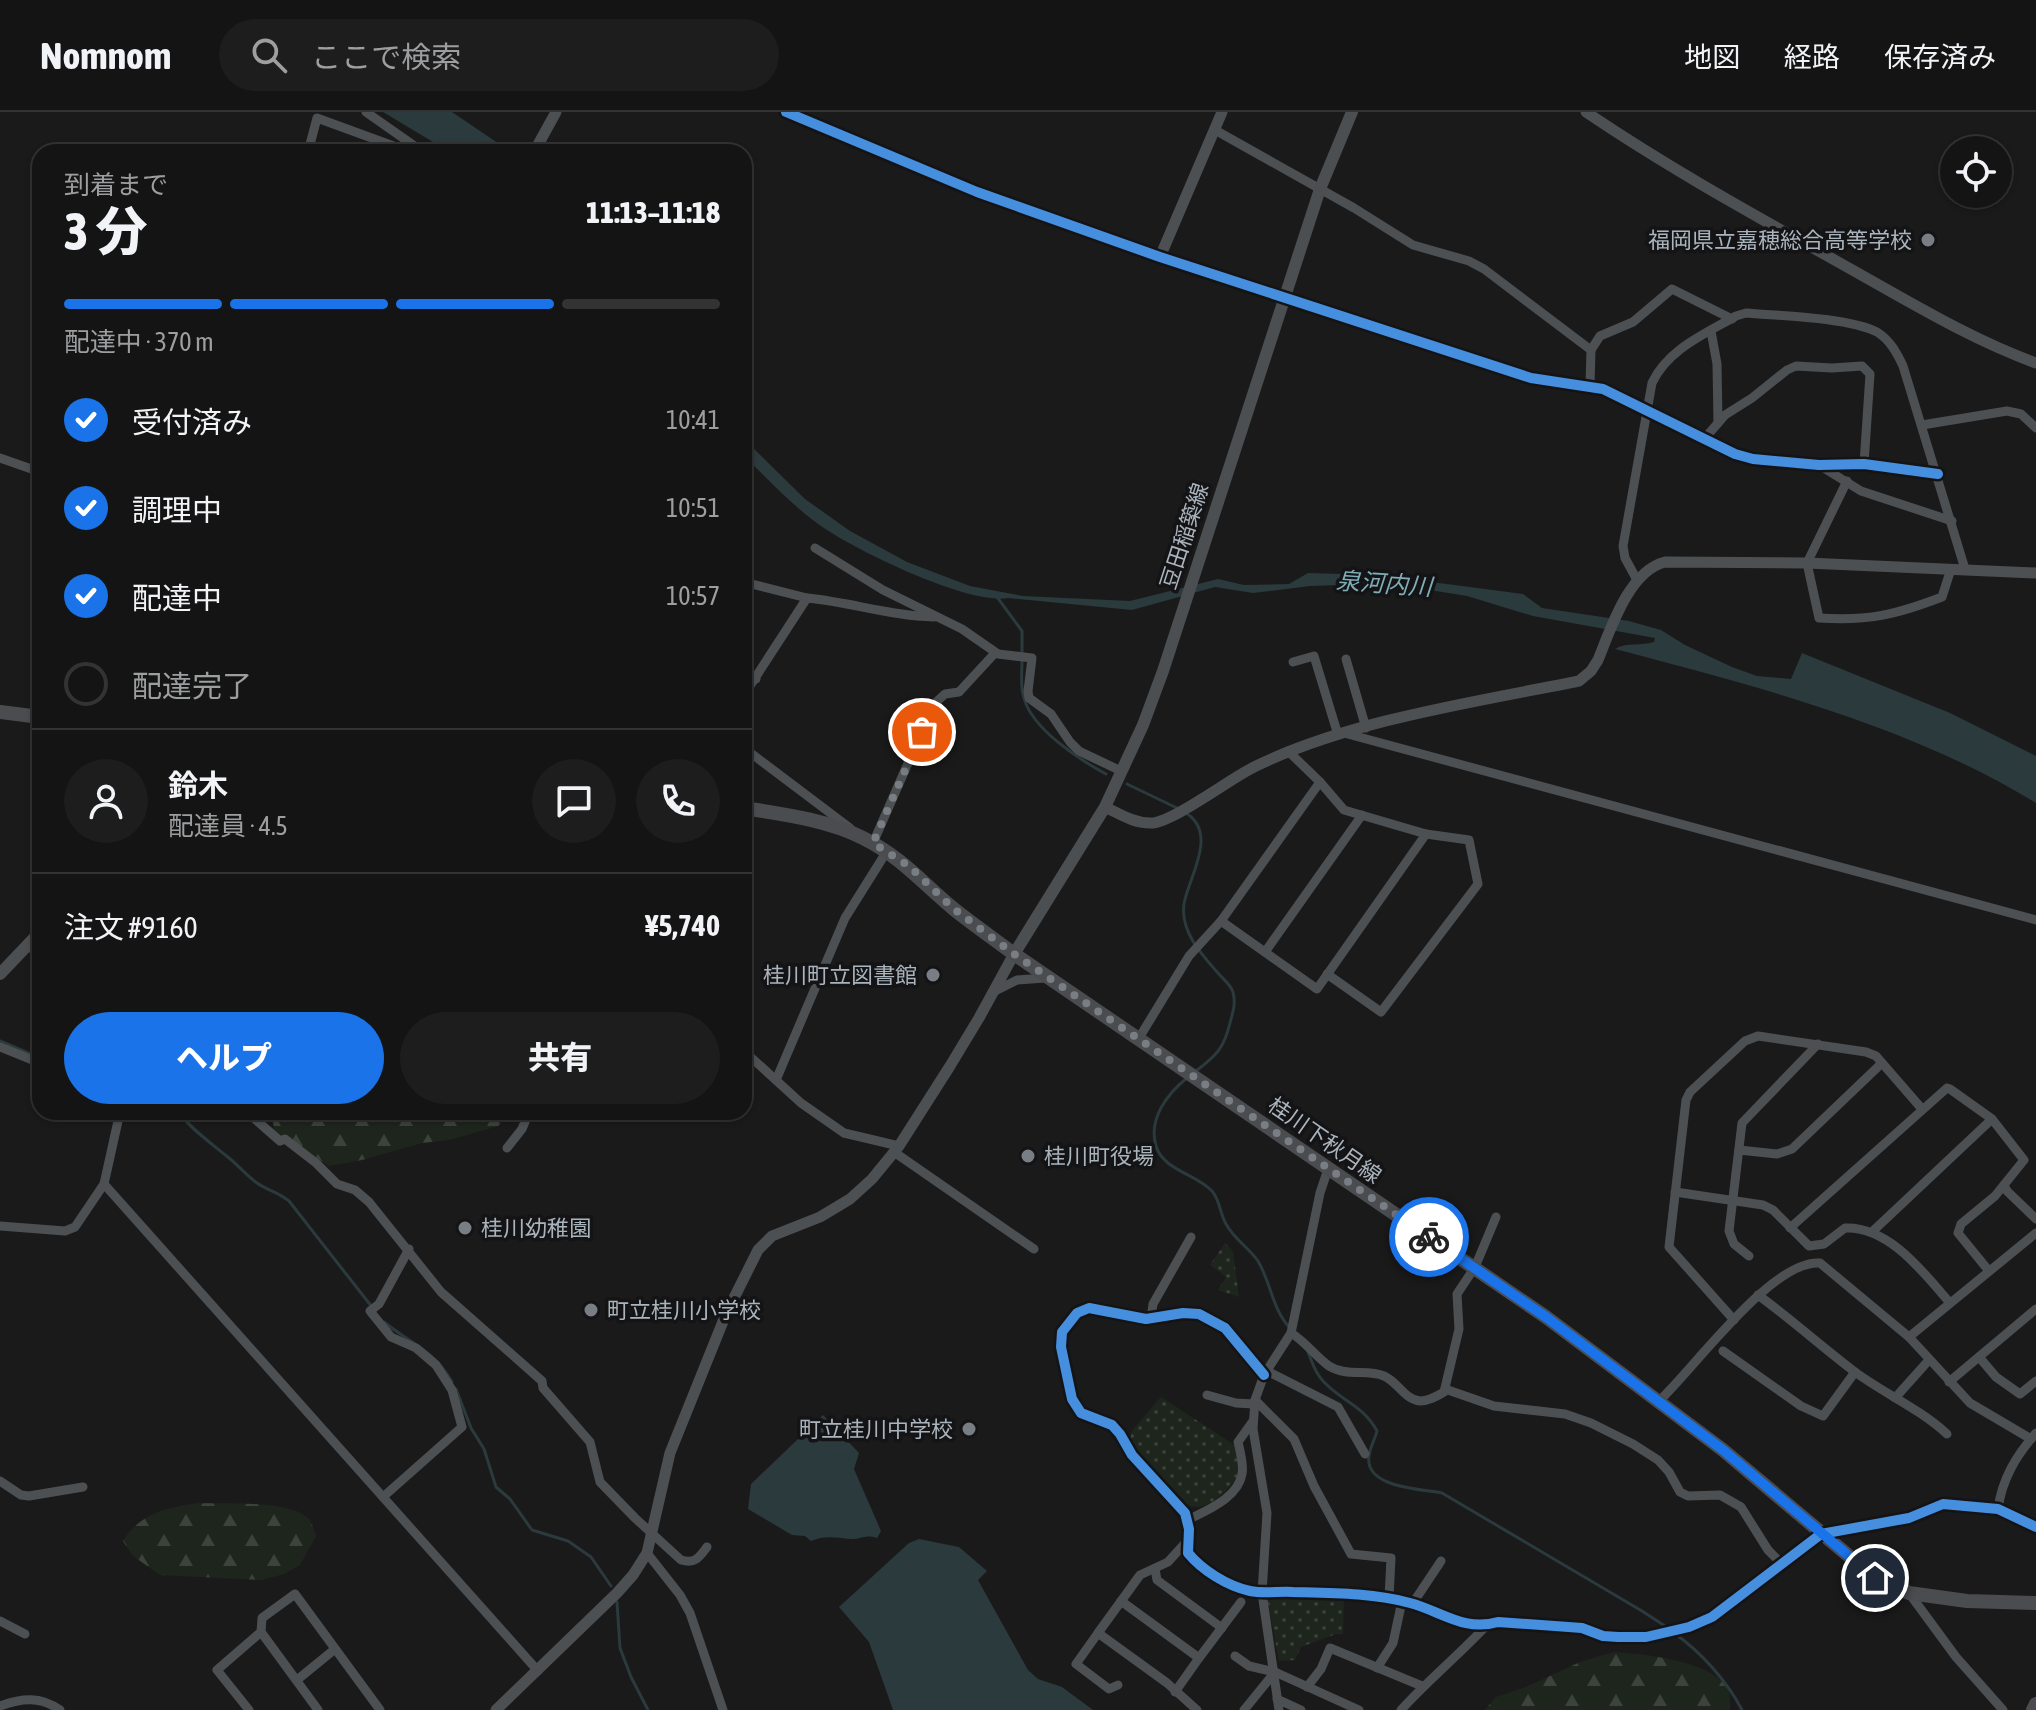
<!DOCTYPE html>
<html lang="ja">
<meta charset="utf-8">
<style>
body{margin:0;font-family:"Asap Condensed","Noto Sans JP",sans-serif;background:#1d1d1d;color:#f1f3f6;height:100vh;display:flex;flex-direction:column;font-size:30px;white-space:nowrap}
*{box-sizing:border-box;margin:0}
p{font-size:26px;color:#9d9ea0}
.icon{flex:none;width:44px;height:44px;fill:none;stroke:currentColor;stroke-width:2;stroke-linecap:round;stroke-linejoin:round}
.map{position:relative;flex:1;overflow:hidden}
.details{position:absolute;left:32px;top:32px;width:720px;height:976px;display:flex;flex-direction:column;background:#141414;border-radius:24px;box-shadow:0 2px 6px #0004,0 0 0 2px #333334}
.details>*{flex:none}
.controls{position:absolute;left:1940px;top:24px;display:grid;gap:16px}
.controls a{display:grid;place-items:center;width:72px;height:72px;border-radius:50%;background:#141414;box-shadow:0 2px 6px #0004,0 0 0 2px #333334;font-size:40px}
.pin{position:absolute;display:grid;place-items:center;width:68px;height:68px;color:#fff;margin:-34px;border:4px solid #fff;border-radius:50%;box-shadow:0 2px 8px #0007}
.courier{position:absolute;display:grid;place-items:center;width:80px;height:80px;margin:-40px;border:6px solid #1a73e8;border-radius:50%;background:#fff;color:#222;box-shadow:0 2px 10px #0007}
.head em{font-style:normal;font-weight:800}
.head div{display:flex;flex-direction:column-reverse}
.head{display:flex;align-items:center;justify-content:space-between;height:136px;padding:0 32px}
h1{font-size:52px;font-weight:800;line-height:60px}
.bar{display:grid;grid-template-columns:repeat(4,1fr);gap:12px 8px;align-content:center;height:96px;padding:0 32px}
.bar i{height:10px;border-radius:6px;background:#333334}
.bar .on{background:#1a73e8}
.bar p{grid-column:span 4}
.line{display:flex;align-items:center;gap:20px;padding:0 32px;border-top:2px solid #333334}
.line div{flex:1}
.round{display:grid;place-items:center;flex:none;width:84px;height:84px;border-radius:42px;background:#1d1d1d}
ol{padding:0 32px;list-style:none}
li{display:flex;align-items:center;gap:24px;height:88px}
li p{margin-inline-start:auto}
li .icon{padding:8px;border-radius:50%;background:#1a73e8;color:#fff;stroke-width:4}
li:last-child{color:#9d9ea0}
li i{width:44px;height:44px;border:4px solid #333334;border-radius:50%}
.button{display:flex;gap:16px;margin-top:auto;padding:16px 32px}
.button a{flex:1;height:92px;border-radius:48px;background:#1a73e8;color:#fff;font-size:32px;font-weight:800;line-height:92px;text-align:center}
.button a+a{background:#1d1d1d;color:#f1f3f6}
header{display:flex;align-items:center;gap:48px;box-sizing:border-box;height:112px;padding:0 40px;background:#141414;border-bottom:2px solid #333334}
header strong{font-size:38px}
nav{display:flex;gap:44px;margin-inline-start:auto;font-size:28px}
.search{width:560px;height:72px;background:#1d1d1d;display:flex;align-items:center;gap:20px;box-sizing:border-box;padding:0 28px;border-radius:44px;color:#9d9ea0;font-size:30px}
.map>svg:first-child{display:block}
</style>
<header>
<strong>Nomnom</strong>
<div class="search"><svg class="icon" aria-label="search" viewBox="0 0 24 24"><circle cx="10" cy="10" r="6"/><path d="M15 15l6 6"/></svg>ここで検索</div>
<nav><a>地図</a><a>経路</a><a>保存済み</a></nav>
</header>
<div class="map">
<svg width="2036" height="1598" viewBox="0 0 2036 1598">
<defs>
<pattern id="forest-firs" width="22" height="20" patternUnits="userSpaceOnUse" patternTransform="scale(2)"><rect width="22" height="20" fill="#1e251d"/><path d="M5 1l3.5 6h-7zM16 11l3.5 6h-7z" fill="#3c423c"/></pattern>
<pattern id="park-dots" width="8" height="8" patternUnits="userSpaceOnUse" patternTransform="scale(2)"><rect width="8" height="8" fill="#1e251d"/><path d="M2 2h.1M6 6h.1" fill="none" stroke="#3c423c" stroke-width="1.8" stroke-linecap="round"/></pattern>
</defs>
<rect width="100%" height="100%" fill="#1a1a1a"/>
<g fill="url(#forest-firs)">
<polygon points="272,1000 512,1000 498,1014 449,1028 422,1031 362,1048 329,1054 274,1019"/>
<path d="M 198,1391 C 224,1392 291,1388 309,1407 C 312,1410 314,1419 316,1424 L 300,1453 L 284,1462 L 261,1468 L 160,1463 L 133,1444 L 123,1429 C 141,1400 168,1396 198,1391 Z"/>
<path d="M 1614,1540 C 1643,1542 1707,1548 1726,1574 C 1731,1580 1730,1590 1730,1598 L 1485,1598 L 1496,1585 L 1526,1575 L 1580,1550 Z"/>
</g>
<g fill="url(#park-dots)">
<polygon points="1225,1131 1233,1139 1239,1185 1218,1178 1226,1165 1210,1153"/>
<path d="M 1161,1285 L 1233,1332 L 1239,1350 L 1240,1362 C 1230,1375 1210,1400 1190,1394 C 1177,1390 1139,1351 1133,1338 C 1130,1332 1130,1326 1131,1320 Z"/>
<polygon points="1290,1484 1344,1485 1343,1522 1336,1522 1301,1535 1295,1548 1279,1549 1267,1486"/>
</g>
<g fill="#2b3a3d">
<polygon points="383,0 452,0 511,40 455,40 433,30"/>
<path d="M 744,327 L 805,387 L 850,419 L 907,450 L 970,474 L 1023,484 L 1130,489 L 1218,467 L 1244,473 L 1289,472 L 1308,461 L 1378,463 L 1523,482 L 1542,496 L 1629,509 L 1661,518 L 1685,533 L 1732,555 L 1757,564 L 1791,567 L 1802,541 L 1950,601 L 2036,644 L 2036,691 C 1911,614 1756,574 1615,537 C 1626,530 1641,534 1654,530 L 1655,526 L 1533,504 L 1467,484 L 1411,475 L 1367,472 L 1310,474 L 1253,481 L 1215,475 L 1132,498 L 1008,486 C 969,493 862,441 827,418 C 796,398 770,369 744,344 Z"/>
<path d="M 823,1303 L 859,1341 L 854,1357 L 881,1419 L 877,1426 C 866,1422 862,1427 851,1427 C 835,1426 826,1423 811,1429 L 805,1424 L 792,1423 L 748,1397 L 751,1372 Z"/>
<polygon points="919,1427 959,1435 987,1459 978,1468 1028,1558 1038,1567 1062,1575 1093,1598 893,1598 869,1530 839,1495 909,1431"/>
</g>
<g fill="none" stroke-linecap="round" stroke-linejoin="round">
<g stroke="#2b3a3d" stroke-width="3">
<polyline points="997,485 1022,519 1022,541"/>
<path d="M 1022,549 C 1022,561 1020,575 1024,586 C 1032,617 1080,648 1106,662"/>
<polyline points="1127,672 1179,697"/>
<path d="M 1186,701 C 1219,722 1188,766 1184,792 C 1180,819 1201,842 1218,861 C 1224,868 1230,872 1233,880 C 1236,891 1233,900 1230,911 C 1224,936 1217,943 1196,959"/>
<polyline points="0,929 33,943"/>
<path d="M 1187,966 C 1167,982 1148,1007 1156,1034 C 1163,1058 1196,1062 1212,1079 C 1220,1088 1220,1102 1226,1112 C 1234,1127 1249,1136 1258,1149 C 1271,1171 1272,1196 1289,1215"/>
<path d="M 178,1000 C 192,1018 211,1031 229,1046 C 239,1054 246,1063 257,1071 C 267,1078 278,1080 289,1089 L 372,1195"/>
<path d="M 384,1210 C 411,1232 434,1238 452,1270"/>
<path d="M 1308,1240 C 1312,1250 1315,1261 1323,1269 C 1341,1289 1363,1293 1377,1319 C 1375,1327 1370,1335 1369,1344 C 1364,1376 1422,1377 1442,1381 L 1642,1499 L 1668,1516"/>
<polyline points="456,1277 471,1316 484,1337 496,1375 510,1387 532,1418 568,1429 591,1445 611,1474"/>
<polyline points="617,1490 620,1536 631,1565 648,1598"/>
<path d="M 1674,1521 C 1701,1540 1727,1569 1742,1598"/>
</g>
<g stroke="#4d5053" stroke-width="9">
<polyline points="366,0 423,40"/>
<polyline points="786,0 977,80 1160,145 1531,266 1603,277 1735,342 1753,347 1819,353 1864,352 1938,362"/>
<polyline points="1215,18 1354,96 1413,133 1469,149 1484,157 1591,238 1590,273"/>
<polyline points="308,40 317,6 410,40"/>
<polyline points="1711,219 1717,252 1718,311"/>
<polyline points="1591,238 1600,224 1633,210 1672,177 1732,207"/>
<polyline points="1922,313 2007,299 2021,302 2036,316"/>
<polyline points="1705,326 1725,303 1752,286 1787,258 1796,254 1832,256 1862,254 1870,262 1864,352"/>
<polyline points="0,346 40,360"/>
<polyline points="1819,353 1861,379 1952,409"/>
<path d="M 1847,369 L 1807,451 L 1819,506 C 1869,509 1895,503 1942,485 L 1951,457"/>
<polyline points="815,436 883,478 962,517 998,542 1032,546 1028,579 1029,586 1051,602 1070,630 1079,639 1121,659"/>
<path d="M 1637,468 L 1625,446 L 1623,434 L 1652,271 C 1668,237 1705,222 1736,204 L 1746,201 C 1780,204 1847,205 1877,220 C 1890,228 1897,241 1903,254 L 1965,457"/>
<polyline points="744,470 807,486"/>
<polyline points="1346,547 1366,616"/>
<polyline points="1293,550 1314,544 1338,623"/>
<polyline points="744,558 756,567"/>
<path d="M 744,583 L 807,486 C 850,490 891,504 934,505"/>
<polyline points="1344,621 2036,808"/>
<polyline points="744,636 850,716"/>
<polyline points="873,731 934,592 945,582 959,580 995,541"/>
<polyline points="1221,809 1317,877 1426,722 1344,698 1320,670"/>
<polyline points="27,833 40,843"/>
<polyline points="1265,840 1362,703"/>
<polyline points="1327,862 1381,900 1478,772 1469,728 1426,722"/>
<polyline points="995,879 1017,868 1045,866"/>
<polyline points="1139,926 1189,844 1221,809 1320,670 1288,639"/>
<polyline points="0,935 40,951"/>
<polyline points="744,939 801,991 844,1021 899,1034"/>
<polyline points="776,968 845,806 887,739"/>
<path d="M 247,1000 L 280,1029 L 285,1027 L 316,1051 L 337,1072 L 355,1078 L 369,1090 L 441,1180 L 542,1269 L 543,1276 L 590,1330 L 600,1370 L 635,1406 L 681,1448 C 695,1452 699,1446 707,1435"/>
<polyline points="507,1036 522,1017 529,1000"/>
<polyline points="1739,1038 1777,1042 1792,1037 1882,951"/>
<polyline points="894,1040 1034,1137"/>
<polyline points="104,1072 538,1559"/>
<polyline points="2004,1073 2007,1079 2036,1107"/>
<path d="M 1675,1080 L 1763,1093 L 1773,1098 L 1809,1134 L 1824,1132 L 1845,1116 C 1889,1114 1924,1161 1950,1191"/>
<polyline points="0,1114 65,1119 75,1115 104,1072 120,1000"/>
<polyline points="1790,1116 1947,976 1950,977 1992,1007 2024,1048 1995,1084 1961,1112 1958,1121 1989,1159"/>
<polyline points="1873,1119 1992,1007"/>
<polyline points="1749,1144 1734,1132 1729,1119 1742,1011 1818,932"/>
<path d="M 1758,1183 C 1791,1207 1822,1235 1855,1260 C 1885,1282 1920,1297 1947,1322"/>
<polyline points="1151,1207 1153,1192 1191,1125"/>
<polyline points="1734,1208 1669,1135 1686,988 1690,980 1745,929 1758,924 1866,940 1876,944 1922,997"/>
<path d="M 1291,1221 C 1306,1230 1315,1244 1329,1254 C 1346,1265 1367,1257 1384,1264 C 1398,1270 1405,1288 1420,1289 C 1429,1289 1437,1284 1444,1280 L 1459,1217 L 1457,1182 L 1475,1155 L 1496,1105"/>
<polyline points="1909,1225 2036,1121"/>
<polyline points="1723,1239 1801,1294 1823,1304 1855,1260"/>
<polyline points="1979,1245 1996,1265 2020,1282 2036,1269"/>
<polyline points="1267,1259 1338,1295 1365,1342"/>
<path d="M 1264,1263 L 1225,1216 L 1199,1202 L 1183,1201 L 1146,1207 L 1089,1196 L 1077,1201 L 1062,1220 L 1061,1235 L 1072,1287 L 1081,1301 L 1112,1313 L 1120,1322 L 1132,1343 L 1185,1401 L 1189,1417 L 1188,1441 C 1202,1458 1227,1474 1250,1479 C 1264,1482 1278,1479 1293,1480 C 1331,1481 1374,1481 1410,1491 C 1441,1499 1464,1520 1498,1510 L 1582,1516 L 1603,1524 L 1618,1525 L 1646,1525 L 1689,1515 L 1712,1505 L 1821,1422 L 1909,1406 L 1943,1392 L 1998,1397 L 2036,1415"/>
<polyline points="1949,1270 2036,1197"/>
<polyline points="1445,1277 1494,1294 1565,1302 1591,1311 1633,1332 1658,1348 1669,1360 1680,1380 1688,1384 1720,1383 1741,1395 1768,1438 1782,1452"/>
<polyline points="1207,1283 1236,1291 1254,1292"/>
<polyline points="1895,1286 1929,1248"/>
<polyline points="1255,1288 1294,1327 1314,1374 1351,1442 1391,1446 1389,1486"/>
<path d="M 1658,1290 C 1693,1258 1772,1147 1820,1151 L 1909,1225 L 1970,1291 L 2031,1327"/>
<polyline points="0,1369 21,1383 29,1384 83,1375"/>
<polyline points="383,1385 462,1315 452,1278 436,1253 416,1236 391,1225 370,1199 379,1192 409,1137"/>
<path d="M 1998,1397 C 2002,1367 2016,1344 2036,1321"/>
<path d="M 1188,1408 C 1207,1398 1238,1386 1242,1362 C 1244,1353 1240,1339 1238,1330 L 1253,1309"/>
<polyline points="1187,1429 1168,1450 1140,1463 1098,1521 1167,1571 1197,1598"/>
<polyline points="647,1441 680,1483 690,1501 723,1598"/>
<polyline points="1155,1457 1157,1468 1222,1516"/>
<polyline points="1909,1481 1956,1545 2003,1598"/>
<polyline points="1121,1489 1199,1546 1175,1580"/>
<polyline points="1413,1491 1441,1449"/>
<polyline points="0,1509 25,1522"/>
<polyline points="1098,1521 1076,1552 1109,1577 1118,1573"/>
<polyline points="1235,1544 1249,1554 1275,1560 1359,1598"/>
<polyline points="1199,1546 1241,1490"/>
<polyline points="1377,1556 1393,1531 1402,1489"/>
<polyline points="297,1568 335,1537"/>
<polyline points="1307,1575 1321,1557 1330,1536 1422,1574"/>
<polyline points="1277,1587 1301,1598"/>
<path d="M 0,1594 C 22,1586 40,1584 60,1598"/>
<polyline points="249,1598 217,1558 261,1520"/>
<polyline points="318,1598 261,1520 262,1506 295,1482 380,1598"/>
<polyline points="1244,1598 1275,1560"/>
<polyline points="1279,1598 1262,1481 1267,1401 1253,1317 1255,1288 1264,1263 1291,1221 1320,1081 1328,1057"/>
<path d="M 1401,1598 C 1428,1568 1459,1543 1487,1513"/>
</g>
<g stroke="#4d5053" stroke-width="11">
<path d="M 1586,0 C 1670,57 1758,105 1847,155 C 1908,189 1970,227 2036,251"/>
<polyline points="534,40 556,0"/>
<polyline points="1160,145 1222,0"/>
<path d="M 1105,695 C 1120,702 1133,711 1150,711 C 1171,712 1232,665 1256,654 C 1351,608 1475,590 1579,569 L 1591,559 L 1598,548 C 1611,516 1629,459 1665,450 L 1807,451 L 2036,461"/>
<polyline points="496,1598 617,1481 633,1463 647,1441 670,1341 726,1202 758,1138 772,1124 820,1105 850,1087 872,1067 899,1034 950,954 979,906 1014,842"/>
</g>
<g stroke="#4c4f51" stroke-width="12">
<polyline points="1014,842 1105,695 1143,613 1163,559 1320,77 1352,0"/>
<polyline points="0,862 40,820"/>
</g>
<g stroke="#4b4c4f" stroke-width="14">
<polyline points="0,600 40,605"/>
<path d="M 744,696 C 782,702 828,708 863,726 C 903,746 922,771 955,798 C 974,813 994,827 1014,842 L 1546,1205 L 1723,1338 L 1875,1466 L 1909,1481 L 1967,1489 L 2036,1491"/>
<polyline points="2033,1598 2036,1592"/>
</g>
<defs>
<g id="cycleway">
<polyline points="786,0 977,80 1160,145 1531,266 1603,277 1735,342 1753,347 1819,353 1864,352 1938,362"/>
<path d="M 1264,1263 L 1225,1216 L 1199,1202 L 1183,1201 L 1146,1207 L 1089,1196 L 1077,1201 L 1062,1220 L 1061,1235 L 1072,1287 L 1081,1301 L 1112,1313 L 1120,1322 L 1132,1343 L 1185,1401 L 1189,1417 L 1188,1441 C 1202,1458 1227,1474 1250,1479 C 1264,1482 1278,1479 1293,1480 C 1331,1481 1374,1481 1410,1491 C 1441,1499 1464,1520 1498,1510 L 1582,1516 L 1603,1524 L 1618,1525 L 1646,1525 L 1689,1515 L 1712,1505 L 1821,1422 L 1909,1406 L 1943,1392 L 1998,1397 L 2036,1415"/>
</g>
</defs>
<use href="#cycleway" stroke="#141416" stroke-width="15"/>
<use href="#cycleway" stroke="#468fdf" stroke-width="10"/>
</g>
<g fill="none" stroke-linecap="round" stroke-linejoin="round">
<polyline stroke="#787e83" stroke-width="8" stroke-dasharray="0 14.4" points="922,620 873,731 909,754 954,797 1014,842 1429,1125"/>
<polyline stroke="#1a73e8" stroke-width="10" points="1429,1125 1546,1205 1723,1338 1875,1466"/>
</g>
<g fill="#787e83" stroke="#141416" stroke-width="3">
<circle cx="1928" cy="128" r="8"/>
<circle cx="933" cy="863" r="8"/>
<circle cx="1028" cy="1044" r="8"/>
<circle cx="465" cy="1116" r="8"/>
<circle cx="591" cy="1198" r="8"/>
<circle cx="969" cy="1317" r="8"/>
</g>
<g text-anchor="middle" stroke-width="7" stroke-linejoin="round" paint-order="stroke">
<g font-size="22" fill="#aab4bc" stroke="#141416" text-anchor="end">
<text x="1912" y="136">福岡県立嘉穂総合高等学校</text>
<text x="917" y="871">桂川町立図書館</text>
<text x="1044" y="1052" text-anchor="start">桂川町役場</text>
<text x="481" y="1124" text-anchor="start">桂川幼稚園</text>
<text x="607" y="1206" text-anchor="start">町立桂川小学校</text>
<text x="953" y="1325">町立桂川中学校</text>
</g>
<g font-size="22" fill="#aab4bc" stroke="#141416">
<text transform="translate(1184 424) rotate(-72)" y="8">豆田稲築線</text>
<text transform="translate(1325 1028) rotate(35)" y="8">桂川下秋月線</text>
</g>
<g font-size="24" font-style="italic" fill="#7faeb9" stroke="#141416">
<text transform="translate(1384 472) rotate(4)" y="8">泉河内川</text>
</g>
</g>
</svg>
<div class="controls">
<a><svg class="icon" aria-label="locate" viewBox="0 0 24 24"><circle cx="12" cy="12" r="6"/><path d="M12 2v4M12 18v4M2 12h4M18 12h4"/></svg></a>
</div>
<div class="pin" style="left:922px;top:620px;background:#ea580c"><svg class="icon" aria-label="bag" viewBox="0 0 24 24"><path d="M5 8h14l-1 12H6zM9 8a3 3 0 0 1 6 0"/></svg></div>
<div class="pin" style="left:1875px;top:1466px;background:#1f2937"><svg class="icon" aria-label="home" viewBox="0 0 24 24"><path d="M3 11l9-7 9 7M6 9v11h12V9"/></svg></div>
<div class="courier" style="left:1429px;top:1125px"><svg class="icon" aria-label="bike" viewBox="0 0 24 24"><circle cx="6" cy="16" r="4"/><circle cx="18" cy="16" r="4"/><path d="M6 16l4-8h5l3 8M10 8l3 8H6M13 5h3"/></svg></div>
<section class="details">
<div class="head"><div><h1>3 分</h1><p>到着まで</p></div><em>11:13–11:18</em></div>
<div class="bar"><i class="on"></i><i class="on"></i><i class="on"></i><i></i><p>配達中 · 370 m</p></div>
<ol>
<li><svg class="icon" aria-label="check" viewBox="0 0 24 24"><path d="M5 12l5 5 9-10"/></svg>受付済み<p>10:41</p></li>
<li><svg class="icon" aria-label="check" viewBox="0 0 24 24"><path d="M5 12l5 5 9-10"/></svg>調理中<p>10:51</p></li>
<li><svg class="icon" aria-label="check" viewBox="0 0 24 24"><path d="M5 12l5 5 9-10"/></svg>配達中<p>10:57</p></li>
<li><i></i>配達完了</li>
</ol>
<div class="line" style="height:144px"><a class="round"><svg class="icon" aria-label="person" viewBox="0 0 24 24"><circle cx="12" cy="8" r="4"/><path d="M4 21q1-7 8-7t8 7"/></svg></a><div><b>鈴木</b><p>配達員 · 4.5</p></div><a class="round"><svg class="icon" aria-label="chat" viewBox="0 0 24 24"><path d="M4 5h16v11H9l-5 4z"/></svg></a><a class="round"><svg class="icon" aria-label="phone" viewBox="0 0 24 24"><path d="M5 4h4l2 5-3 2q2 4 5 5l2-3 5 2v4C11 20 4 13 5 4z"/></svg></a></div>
<div class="line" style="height:104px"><div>注文 #9160</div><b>¥5,740</b></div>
<div class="button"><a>ヘルプ</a><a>共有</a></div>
</section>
</div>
